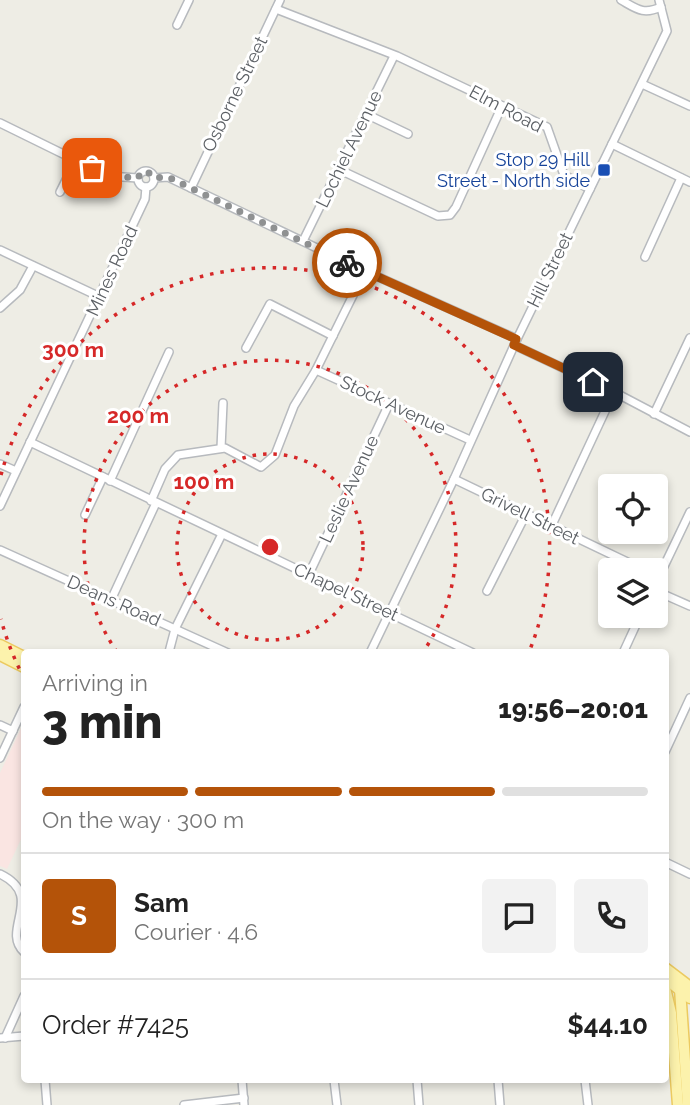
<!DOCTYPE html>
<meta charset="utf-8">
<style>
body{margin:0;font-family:Raleway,sans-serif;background:#f2f2f2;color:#222;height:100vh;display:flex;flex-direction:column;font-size:26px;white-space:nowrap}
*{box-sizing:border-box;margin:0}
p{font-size:23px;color:#767676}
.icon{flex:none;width:38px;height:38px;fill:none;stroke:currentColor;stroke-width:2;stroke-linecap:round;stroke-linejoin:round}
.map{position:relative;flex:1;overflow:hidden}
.panel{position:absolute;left:21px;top:649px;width:648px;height:434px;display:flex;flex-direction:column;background:#fff;border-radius:7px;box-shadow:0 4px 10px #0003}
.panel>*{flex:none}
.buttons{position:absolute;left:598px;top:474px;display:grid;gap:14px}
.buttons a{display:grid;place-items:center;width:70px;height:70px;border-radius:7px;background:#fff;box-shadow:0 4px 10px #0003;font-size:35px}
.pin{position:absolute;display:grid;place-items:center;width:60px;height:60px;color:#fff;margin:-30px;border-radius:14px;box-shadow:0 4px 10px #0006}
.courier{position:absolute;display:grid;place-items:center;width:70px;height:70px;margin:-35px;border:5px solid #b45309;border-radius:50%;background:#fff;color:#222;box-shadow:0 2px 9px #0007}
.summary em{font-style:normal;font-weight:800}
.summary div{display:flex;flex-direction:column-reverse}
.summary{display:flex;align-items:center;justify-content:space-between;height:119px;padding:0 21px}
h1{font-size:46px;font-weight:800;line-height:52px}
.bar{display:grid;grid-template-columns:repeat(4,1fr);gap:10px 7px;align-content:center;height:84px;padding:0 21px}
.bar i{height:9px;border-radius:5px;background:#e0e0e0}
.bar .active{background:#b45309}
.bar p{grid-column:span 4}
.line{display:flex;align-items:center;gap:18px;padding:0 21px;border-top:2px solid #e0e0e0}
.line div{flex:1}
.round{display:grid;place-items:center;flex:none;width:74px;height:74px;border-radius:7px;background:#f2f2f2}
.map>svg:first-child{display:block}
</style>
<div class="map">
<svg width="690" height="1105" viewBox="0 0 690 1105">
<rect width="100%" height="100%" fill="#eeede5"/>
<polygon fill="#fae5e2" points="24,722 24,833 7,869 0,866 0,773"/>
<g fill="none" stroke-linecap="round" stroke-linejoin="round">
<defs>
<g id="street">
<path d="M 621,0 C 637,9 643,15 661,7"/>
<polyline points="276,9 397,56 547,127 564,175 590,189"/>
<polyline points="177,25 189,0"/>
<polyline points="642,84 690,106"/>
<polyline points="366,114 408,134"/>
<polyline points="0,123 108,176 138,178"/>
<polyline points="612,144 690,182"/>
<polyline points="338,169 438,216 450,215 456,207 502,106"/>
<circle cx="146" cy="179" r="8"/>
<polyline points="154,178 168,177 365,271 517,339"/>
<polyline points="191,188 280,0"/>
<polyline points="60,192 76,160"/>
<polyline points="303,241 394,56"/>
<polyline points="0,250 100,297"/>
<polyline points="645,257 681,178"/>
<polyline points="0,308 20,290 33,266"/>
<polyline points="514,345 614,392 690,432"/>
<polyline points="246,348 270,304 333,336"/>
<polyline points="316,370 470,440"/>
<polyline points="654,414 690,338"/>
<polyline points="30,442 473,653"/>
<polyline points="221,448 223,403"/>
<polyline points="0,464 16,471"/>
<polyline points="454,479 644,570"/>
<polyline points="110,481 169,352"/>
<polyline points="151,501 165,469 178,455 225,448 261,467 275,455 294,406 316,370 365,271"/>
<polyline points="0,506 145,199 146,187"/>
<polyline points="85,515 103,477"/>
<polyline points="551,527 614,392"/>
<polyline points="0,550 228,653"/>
<polyline points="309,574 389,404"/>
<polyline points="656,583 690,512"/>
<polyline points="487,591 526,514"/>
<polyline points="656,591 690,606"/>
<polyline points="111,600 156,503"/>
<polyline points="169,652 175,629 222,534"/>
<polyline points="370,653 454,479 517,339 667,31 659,0"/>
<polyline points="623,653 640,616"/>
<polyline points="0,725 13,731"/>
<polyline points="665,752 690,698"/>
<polyline points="0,758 24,707"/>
<polyline points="665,862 690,874"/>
<path d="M 0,874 C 46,896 0,930 24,952"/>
<polyline points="0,1038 24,1036"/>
<polyline points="5,1038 24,996"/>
<polyline points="45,1080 47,1105"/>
<polyline points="242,1080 244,1105"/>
<polyline points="334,1080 337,1105"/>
<polyline points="417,1080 419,1105"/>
<polyline points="498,1080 500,1105"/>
<polyline points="585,1080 588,1105"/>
<polyline points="184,1105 244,1098"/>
</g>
<g id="primary">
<polyline points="0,645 24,657"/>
<polyline points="0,655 24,667"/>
<polyline points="665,968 690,987"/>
<polyline points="665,978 690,998"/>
<polyline points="665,988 671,1013 678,1105"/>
<polyline points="680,989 688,1105"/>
</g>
</defs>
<use href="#street" stroke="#b7babe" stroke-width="10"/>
<use href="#primary" stroke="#ecca60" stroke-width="13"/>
<use href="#street" stroke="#fff" stroke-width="7"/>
<use href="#primary" stroke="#fcf2ac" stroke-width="10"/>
</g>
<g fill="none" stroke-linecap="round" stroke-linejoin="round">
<polyline stroke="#8f9192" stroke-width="7" stroke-dasharray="0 12.6" points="92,168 107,176 138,178 140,174 147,171 154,178 168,177 347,263"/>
<polyline stroke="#b45309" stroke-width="9" points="347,263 516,339 514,345 593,382"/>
</g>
<g fill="none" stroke="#d62828" stroke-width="3.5" stroke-dasharray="3.5 7">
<circle cx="270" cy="547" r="93"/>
<path d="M117 652A186 186 0 1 1 423 652"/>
<path d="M24 678A279 279 0 0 1 1 619M1 475A279 279 0 1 1 529 652"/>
</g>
<rect fill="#1a4fb4" stroke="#fff" stroke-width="2.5" x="597" y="163" width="14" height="14" rx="3.5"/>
<g text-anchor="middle" stroke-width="6" stroke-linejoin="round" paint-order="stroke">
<g font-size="18" fill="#5c6065" stroke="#fff">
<text transform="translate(235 94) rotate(-64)" y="6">Osborne Street</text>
<text transform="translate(506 109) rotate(28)" y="6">Elm Road</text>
<text transform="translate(349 149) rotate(-64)" y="6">Lochiel Avenue</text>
<text transform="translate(550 270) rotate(-64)" y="6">Hill Street</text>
<text transform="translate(112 271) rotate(-65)" y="6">Mines Road</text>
<text transform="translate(393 405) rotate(25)" y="6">Stock Avenue</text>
<text transform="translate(349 489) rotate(-65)" y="6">Leslie Avenue</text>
<text transform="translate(530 516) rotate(26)" y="6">Grivell Street</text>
<text transform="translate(346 592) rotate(25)" y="6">Chapel Street</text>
<text transform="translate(114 601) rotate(24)" y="6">Deans Road</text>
</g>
<g font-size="18" fill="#164399" stroke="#fff" text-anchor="end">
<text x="590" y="166">Stop 29 Hill<tspan x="590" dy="21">Street - North side</tspan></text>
</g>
</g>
<circle cx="270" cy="547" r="10" fill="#d62828" stroke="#fff" stroke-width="3.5"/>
<g font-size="21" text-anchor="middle" font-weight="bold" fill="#d62828" stroke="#fff" stroke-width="6" stroke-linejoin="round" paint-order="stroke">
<text x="73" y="357">300 m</text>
<text x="138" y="423">200 m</text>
<text x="204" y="489">100 m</text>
</g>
</svg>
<div class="buttons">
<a><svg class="icon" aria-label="locate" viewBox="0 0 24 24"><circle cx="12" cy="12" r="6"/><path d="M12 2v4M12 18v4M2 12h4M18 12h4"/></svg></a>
<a><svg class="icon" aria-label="layers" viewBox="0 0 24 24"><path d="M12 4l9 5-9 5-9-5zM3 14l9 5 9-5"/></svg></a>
</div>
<div class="pin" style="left:92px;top:168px;background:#ea580c"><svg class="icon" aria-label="bag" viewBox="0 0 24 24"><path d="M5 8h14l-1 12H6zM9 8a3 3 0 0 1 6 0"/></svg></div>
<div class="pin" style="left:593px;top:382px;background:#1f2937"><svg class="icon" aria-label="home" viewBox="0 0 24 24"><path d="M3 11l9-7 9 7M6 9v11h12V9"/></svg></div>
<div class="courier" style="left:347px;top:263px"><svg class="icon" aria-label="bike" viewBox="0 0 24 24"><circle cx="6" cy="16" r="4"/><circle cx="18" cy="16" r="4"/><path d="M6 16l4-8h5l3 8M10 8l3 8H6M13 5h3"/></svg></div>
<section class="panel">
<div class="summary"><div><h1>3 min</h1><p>Arriving in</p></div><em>19:56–20:01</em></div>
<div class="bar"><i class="active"></i><i class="active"></i><i class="active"></i><i></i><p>On the way · 300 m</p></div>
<div class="line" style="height:126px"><b class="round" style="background:#b45309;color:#fff">S</b><div><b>Sam</b><p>Courier · 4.6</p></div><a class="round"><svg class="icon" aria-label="chat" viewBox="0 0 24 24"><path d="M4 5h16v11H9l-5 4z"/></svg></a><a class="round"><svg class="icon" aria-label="phone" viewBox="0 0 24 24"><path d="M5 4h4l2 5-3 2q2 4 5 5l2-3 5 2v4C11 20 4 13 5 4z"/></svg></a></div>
<div class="line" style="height:91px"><div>Order #7425</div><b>$44.10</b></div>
</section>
</div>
